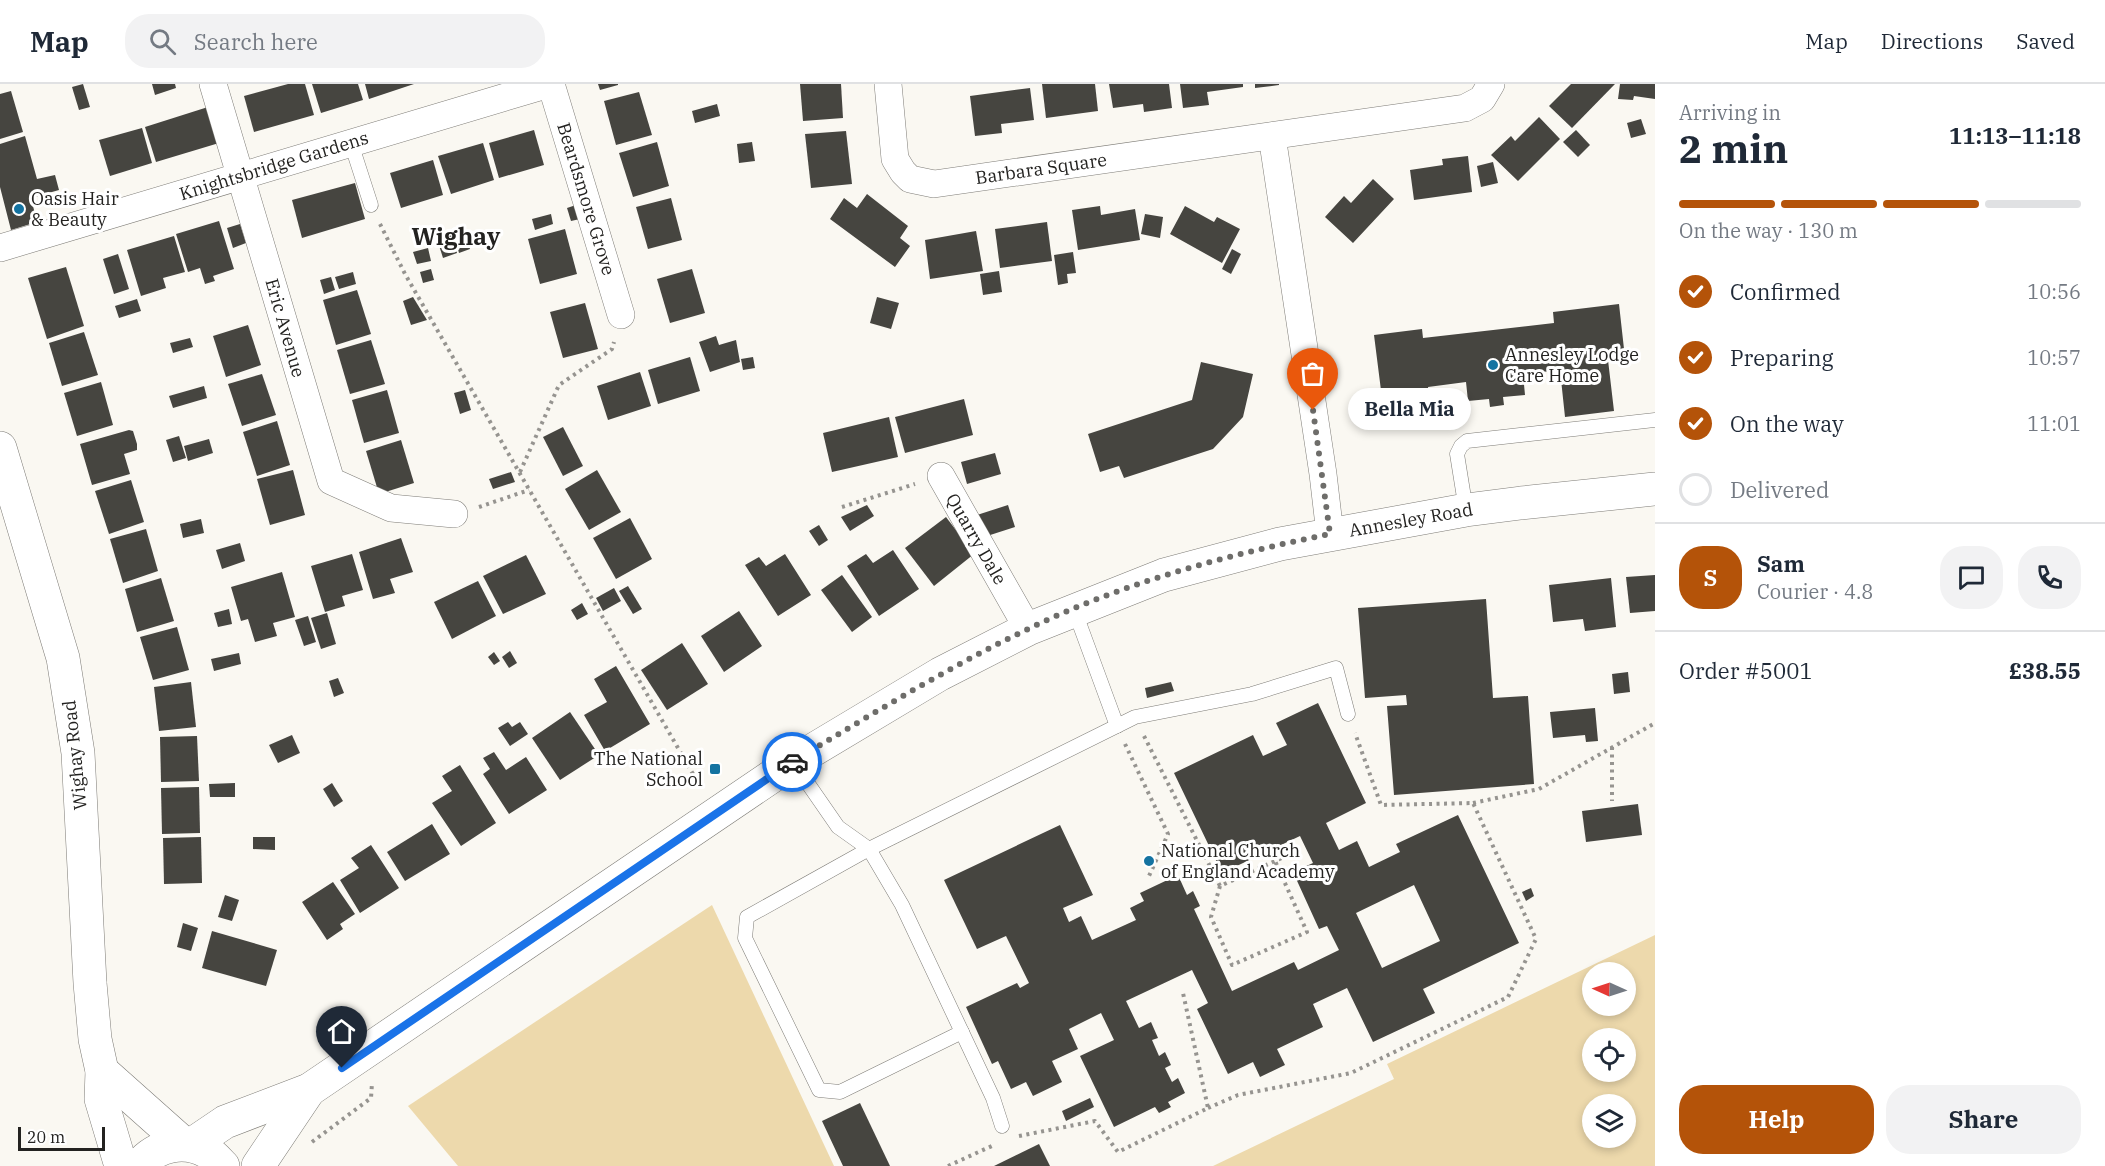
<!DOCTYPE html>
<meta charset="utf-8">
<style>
body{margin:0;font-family:"IBM Plex Serif",serif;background:#f2f2f3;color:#1f2937;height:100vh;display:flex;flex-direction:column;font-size:22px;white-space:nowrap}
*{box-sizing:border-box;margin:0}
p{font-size:20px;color:#747a83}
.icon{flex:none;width:33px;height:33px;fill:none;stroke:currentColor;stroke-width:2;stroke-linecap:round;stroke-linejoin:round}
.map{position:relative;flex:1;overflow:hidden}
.details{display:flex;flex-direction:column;background:#fff;width:450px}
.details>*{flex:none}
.needle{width:39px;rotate:273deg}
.controls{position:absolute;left:1582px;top:878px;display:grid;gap:12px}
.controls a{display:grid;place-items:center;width:54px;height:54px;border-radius:50%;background:#fff;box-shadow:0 3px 9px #0003;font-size:30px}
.scale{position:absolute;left:18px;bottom:15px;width:87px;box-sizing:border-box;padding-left:6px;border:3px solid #232220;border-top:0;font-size:16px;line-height:21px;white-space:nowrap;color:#232220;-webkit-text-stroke:4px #fff;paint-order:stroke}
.pin{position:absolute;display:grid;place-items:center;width:51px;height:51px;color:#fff;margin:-62px -26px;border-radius:50% 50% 50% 0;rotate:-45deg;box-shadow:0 0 6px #0007}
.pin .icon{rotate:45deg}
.courier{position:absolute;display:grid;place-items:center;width:60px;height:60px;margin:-30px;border:4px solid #1a73e8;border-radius:50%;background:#fff;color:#222;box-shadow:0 2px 8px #0007}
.bubble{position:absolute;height:42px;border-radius:21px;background:#fff;box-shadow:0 3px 9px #0003;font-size:20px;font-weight:700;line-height:42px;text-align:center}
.headline em{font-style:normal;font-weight:700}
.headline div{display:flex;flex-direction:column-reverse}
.headline{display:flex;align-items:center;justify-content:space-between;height:102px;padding:0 24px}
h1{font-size:39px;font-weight:700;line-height:45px}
.bar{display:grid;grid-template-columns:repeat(4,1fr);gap:9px 6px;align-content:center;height:72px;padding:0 24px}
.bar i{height:8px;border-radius:4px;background:#e0e1e3}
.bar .on{background:#b45309}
.bar p{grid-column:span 4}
.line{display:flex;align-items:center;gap:15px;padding:0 24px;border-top:2px solid #e0e1e3}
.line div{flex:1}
.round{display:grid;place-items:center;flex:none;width:63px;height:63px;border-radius:24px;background:#f2f2f3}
ol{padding:0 24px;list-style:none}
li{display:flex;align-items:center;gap:18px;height:66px}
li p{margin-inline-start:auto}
li .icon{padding:6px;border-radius:50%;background:#b45309;color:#fff;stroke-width:4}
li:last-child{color:#747a83}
li i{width:33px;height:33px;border:3px solid #e0e1e3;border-radius:50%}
.button{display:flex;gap:12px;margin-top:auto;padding:12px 24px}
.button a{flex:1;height:69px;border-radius:24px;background:#b45309;color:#fff;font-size:24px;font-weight:700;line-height:69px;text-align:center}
.button a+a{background:#f2f2f3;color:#1f2937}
header{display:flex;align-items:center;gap:36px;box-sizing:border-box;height:84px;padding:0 30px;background:#fff;border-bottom:2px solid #e0e1e3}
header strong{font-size:28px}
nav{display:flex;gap:33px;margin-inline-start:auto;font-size:21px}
.search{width:420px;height:54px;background:#f2f2f3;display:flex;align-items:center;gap:15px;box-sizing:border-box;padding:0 21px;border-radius:24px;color:#747a83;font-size:22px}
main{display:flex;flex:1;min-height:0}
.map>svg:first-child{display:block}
</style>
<header>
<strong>Map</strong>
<div class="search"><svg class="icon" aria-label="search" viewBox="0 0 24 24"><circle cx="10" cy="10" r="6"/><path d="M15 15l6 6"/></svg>Search here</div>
<nav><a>Map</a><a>Directions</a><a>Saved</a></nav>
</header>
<main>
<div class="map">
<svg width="1655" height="1082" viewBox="0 0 1655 1082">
<rect width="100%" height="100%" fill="#faf8f2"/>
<g fill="#edd9ac" fill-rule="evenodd">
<polygon points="712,821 834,1082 458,1082 408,1022"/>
<path d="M 1655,851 L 1655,1082 L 1213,1082 L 1394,995 L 1387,980 ZM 1593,888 L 1626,888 L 1626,921 L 1593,921 ZM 1593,954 L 1626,954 L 1626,987 L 1593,987 ZM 1593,1020 L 1626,1020 L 1626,1053 L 1593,1053 Z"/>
</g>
<g fill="#464540" fill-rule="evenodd">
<polygon points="83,0 90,23 79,26 72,3"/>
<polygon points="152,0 175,0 176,4 155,11"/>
<polygon points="288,0 305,0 314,31 254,48 244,12"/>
<polygon points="312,0 358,0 363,16 321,29"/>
<polygon points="365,0 414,0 369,15"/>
<polygon points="598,0 618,0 618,1 600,6"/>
<polygon points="800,0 841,0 843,34 803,37"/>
<polygon points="1042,0 1095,0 1098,27 1046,34"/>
<polygon points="1109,0 1169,0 1172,24 1144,28 1143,20 1113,24"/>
<polygon points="1180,0 1243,0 1243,3 1207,8 1209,21 1183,24"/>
<polygon points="1255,0 1279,0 1279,1 1255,4"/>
<polygon points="1571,0 1615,0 1572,44 1549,22"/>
<polygon points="1620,0 1655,0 1655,15 1634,12 1633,16 1618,15"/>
<polygon points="1030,4 1034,36 1001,40 1002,49 975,52 970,12"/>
<polygon points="11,7 23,48 0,55 0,10"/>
<polygon points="639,8 652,51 616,61 604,17"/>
<polygon points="717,20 720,32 695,39 692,27"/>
<polygon points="208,23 219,59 156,78 145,43"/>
<polygon points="1539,33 1560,55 1518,97 1491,71 1511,52 1515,57"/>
<polygon points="1641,35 1646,50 1631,54 1627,39"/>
<polygon points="142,44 152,79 110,92 99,56"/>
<polygon points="534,46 544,81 499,94 489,59"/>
<polygon points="1576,46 1590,61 1578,73 1563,58"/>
<polygon points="846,47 852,100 811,104 805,50"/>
<polygon points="25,52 37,95 55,91 59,106 31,114 37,138 11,146 0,103 0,60"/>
<polygon points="657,58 669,102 633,113 619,69"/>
<polygon points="752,58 755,77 739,79 737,60"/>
<polygon points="483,59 494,96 451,110 438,72"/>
<polygon points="1468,72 1472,108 1414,116 1410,86 1443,81 1442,75"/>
<polygon points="433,76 443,111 401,124 390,89"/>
<polygon points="1493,78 1498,99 1481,103 1477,82"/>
<polygon points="1373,95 1394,115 1353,159 1325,133 1344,112 1351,119"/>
<polygon points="355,99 365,135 302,154 292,116"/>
<polygon points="867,110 908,142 900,154 910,162 895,183 830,135 844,114 857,124"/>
<polygon points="671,114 682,156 648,165 636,123"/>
<polygon points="576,121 580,135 571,137 567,124"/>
<polygon points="1100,122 1101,131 1135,125 1140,156 1078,166 1072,126"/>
<polygon points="1185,122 1214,138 1217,133 1240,145 1222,179 1170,150"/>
<polygon points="551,130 553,140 535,146 532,135"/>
<polygon points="1145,130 1163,133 1160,154 1141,150"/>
<polygon points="219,137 234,185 213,192 215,197 205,200 200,184 188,188 176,150"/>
<polygon points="1047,138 1052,177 1000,184 995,145"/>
<polygon points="240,140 246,159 233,164 227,144"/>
<polygon points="565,145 577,190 540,200 528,155"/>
<polygon points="976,147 983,187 930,195 925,156"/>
<polygon points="452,151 457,169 443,174 437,155"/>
<polygon points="174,152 185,188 163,194 166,204 141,212 127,166"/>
<polygon points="467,155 470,165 459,169 456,158"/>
<polygon points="428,164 431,177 417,180 413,168"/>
<polygon points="1232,165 1241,170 1231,190 1222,185"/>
<polygon points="1073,168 1076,189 1067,190 1068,199 1058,201 1054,171"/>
<polygon points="118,170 129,205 114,210 103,175"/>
<polygon points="66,183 84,242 47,255 28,194"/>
<polygon points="431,185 434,196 423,199 420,188"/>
<polygon points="692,185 705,229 670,239 657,195"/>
<polygon points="999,187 1002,208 983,211 980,190"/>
<polygon points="353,188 356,200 339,205 335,193"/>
<polygon points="331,193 335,206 324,210 320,196"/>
<polygon points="357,206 371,250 336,261 323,216"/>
<polygon points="413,213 427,236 411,241 403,217"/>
<polygon points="877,213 899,219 891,245 870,239"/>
<polygon points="137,215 141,227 119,234 115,222"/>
<polygon points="585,219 598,265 563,274 550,228"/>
<polygon points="1619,220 1625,274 1608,276 1614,327 1565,333 1560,286 1523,290 1525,311 1503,313 1504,321 1490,323 1489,315 1468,317 1466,298 1428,303 1432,341 1386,346 1374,251 1422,245 1423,254 1554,239 1553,228"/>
<polygon points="248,241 261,281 226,293 213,252"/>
<polygon points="84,248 98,291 62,302 49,259"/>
<polygon points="716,252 719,261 736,256 740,278 710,288 699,258"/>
<polygon points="190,254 193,263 173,269 170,259"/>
<polygon points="371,256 385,300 350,310 337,266"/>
<polygon points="690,273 700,307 658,320 648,286"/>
<polygon points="753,273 755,284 743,286 741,275"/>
<polygon points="1201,278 1253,290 1243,333 1213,365 1124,394 1119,382 1100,388 1088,350 1192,316"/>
<polygon points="640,288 651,322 608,336 597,302"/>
<polygon points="262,290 276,331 242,342 228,300"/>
<polygon points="101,298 113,341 77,352 64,309"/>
<polygon points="204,302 207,314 173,324 169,312"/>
<polygon points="387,306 399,349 364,359 352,316"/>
<polygon points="465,306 471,326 460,330 454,309"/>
<polygon points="964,315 973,351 905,369 895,333"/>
<polygon points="889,333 898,373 832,388 823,349"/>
<polygon points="277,337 290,381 257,392 243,348"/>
<polygon points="563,343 583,382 563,392 543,353"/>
<polygon points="129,346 133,347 137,360 137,366 124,370 130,390 92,401 80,360"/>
<polygon points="179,352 186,374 173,378 166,356"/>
<polygon points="209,355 213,369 188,377 184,362"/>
<polygon points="401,356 414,399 379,410 366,367"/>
<polygon points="995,369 1001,390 967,400 961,378"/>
<polygon points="293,386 305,431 270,441 257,395"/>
<polygon points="597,386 621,428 589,446 565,405"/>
<polygon points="511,388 515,398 493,405 489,395"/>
<polygon points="131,396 144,438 109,450 95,407"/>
<polygon points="867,421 874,432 850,447 841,433"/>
<polygon points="1008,421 1015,443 984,453 977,431"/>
<polygon points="946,433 974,470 934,502 905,464"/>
<polygon points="630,434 652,475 616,495 593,454"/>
<polygon points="201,435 204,449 183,454 180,440"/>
<polygon points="819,441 828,456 819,462 809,447"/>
<polygon points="146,445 158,487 123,499 110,455"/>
<polygon points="401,454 413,488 390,495 395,509 373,515 359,468"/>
<polygon points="240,459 245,477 222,485 216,466"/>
<polygon points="893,466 919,505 879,532 847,482 866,470 873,479"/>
<polygon points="352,470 363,506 342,512 345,522 325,528 311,482"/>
<polygon points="785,470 811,511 778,532 745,481 759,473 766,482"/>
<polygon points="526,471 546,510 503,530 483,492"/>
<polygon points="282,488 295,533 273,539 277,552 255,558 248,535 241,537 231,503"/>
<polygon points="842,491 872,533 852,548 821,506"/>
<polygon points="1655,491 1655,527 1630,529 1626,493"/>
<polygon points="161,494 174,537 137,548 125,505"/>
<polygon points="1611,494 1616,543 1585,547 1583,535 1553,538 1549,501"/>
<polygon points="478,497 496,532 452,555 434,518"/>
<polygon points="628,502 642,525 633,530 619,507"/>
<polygon points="614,504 621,517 603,527 596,514"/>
<polygon points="1486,515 1493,614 1528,612 1534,700 1394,711 1387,622 1407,621 1406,611 1365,614 1358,524"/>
<polygon points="582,519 588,530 577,536 571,526"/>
<polygon points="229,525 232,540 218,543 214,529"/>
<polygon points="739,527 762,562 724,588 701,552"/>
<polygon points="327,529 336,560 321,565 311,534"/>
<polygon points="308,532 316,558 304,562 295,536"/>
<polygon points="177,543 189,586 153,596 140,553"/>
<polygon points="682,559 708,600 667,626 641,586"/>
<polygon points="510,567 517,579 509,584 502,573"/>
<polygon points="494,568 500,577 494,581 488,573"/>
<polygon points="239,569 241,580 214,587 211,575"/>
<polygon points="616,582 650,640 605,667 584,631 607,618 594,595"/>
<polygon points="1628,588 1630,608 1614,610 1612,590"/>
<polygon points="338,594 344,609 334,613 329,597"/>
<polygon points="191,598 196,643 159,647 154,603"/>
<polygon points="1171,598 1174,607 1147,614 1145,604"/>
<path d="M 1318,619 L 1366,719 L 1326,739 L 1339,766 L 1357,757 L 1369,783 L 1400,768 L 1396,760 L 1458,731 L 1519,859 L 1423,905 L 1435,929 L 1373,958 L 1347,904 L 1313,920 L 1323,943 L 1277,965 L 1285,981 L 1260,993 L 1253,978 L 1228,990 L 1197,925 L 1208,919 L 1192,886 L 1126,917 L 1139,944 L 1151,938 L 1158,954 L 1152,956 L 1159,972 L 1165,968 L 1171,981 L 1165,984 L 1172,998 L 1178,994 L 1185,1009 L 1168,1018 L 1171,1023 L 1159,1029 L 1155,1023 L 1114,1043 L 1080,972 L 1114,956 L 1101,929 L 1069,945 L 1078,965 L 1052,977 L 1062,998 L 1033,1012 L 1026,998 L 1011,1005 L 998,977 L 992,980 L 966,923 L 1017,899 L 1020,904 L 1029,899 L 1006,852 L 977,865 L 944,796 L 1060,741 L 1093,811 L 1063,824 L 1069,838 L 1081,832 L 1092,856 L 1136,836 L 1130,824 L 1144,817 L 1140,809 L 1178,791 L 1187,811 L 1193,807 L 1200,822 L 1194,825 L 1232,907 L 1294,878 L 1298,886 L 1339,866 L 1327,842 L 1319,845 L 1293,788 L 1313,779 L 1300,752 L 1222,789 L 1174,689 L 1253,651 L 1263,672 L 1287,661 L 1276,639 ZM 1414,801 L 1440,857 L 1382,884 L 1356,829 Z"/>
<polygon points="1595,624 1598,657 1586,658 1585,651 1553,654 1550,628"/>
<polygon points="570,628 599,671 560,696 532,654"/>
<polygon points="508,638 512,643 520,638 528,650 510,662 498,644"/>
<polygon points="292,651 300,669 278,679 269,661"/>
<polygon points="197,652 199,697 161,698 160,653"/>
<polygon points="494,668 506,686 526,673 547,706 509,730 483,690 490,685 483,674"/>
<polygon points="460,681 496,739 461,762 432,719 452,707 442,692"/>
<polygon points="235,699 235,713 210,713 209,700"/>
<polygon points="332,699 343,717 334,723 323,705"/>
<polygon points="199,703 200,749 162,750 161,704"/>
<polygon points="1638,720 1642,751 1586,758 1582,727"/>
<polygon points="432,740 450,770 405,797 387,768"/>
<polygon points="201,753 202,799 164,800 163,754"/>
<polygon points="253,753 275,753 275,766 253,765"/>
<polygon points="371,761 399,804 360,829 340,796 359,784 351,774"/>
<polygon points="333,798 355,830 340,840 343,845 327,856 302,818"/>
<polygon points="1531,804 1534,812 1526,817 1522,808"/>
<polygon points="225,811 239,816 232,837 218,833"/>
<polygon points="183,839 198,844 191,867 177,863"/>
<polygon points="212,847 277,866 266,902 202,884"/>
<polygon points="1090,1014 1094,1023 1066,1037 1062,1027"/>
<polygon points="860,1019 890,1082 843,1082 822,1037"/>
<polygon points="1039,1060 1050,1082 994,1082"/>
</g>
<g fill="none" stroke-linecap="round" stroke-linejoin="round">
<defs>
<g id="lane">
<polyline points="351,59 371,121"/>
<polyline points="1466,426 1457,370 1461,362 1467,357 1655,336"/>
<polyline points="1074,525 1117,642"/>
<polyline points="793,678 838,743 869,765 747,833 745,854 819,1006 840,1008 962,948"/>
<polyline points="1002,1042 993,1014 902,821 869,765 1135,633 1252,610 1336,584 1348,630"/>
</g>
<g id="street">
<polyline points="213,0 331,397 391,424 454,430"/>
<polyline points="551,0 621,231"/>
<polyline points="888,0 895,75 903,88 910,95 934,100 1465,24 1482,15 1491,0"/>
<polyline points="1272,52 1323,390 1330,450"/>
<polyline points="0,164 549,0"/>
<polyline points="941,392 1028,545"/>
</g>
<g id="secondary">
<polyline points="0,364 63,574 78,669 90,899 95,955 102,987 101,1015 121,1082"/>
<polyline points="102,987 184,1060"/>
<polyline points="191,1061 225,1038 309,1006 793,678 940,590 1028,545 1164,491 1280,460 1466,426 1521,419 1655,405"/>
<path d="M 139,1082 C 156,1061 185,1054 209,1069 C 214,1072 219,1078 223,1082"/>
<polyline points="258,1082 309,1006"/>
</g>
</defs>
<use href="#lane" stroke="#7e7c77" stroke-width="15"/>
<use href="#street" stroke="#7e7c77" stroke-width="28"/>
<use href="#secondary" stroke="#7e7c77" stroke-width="34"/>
<g stroke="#969490" stroke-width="4" stroke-dasharray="3 4.5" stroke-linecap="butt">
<polyline points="380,140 405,190 701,704"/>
<polyline points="520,388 559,301 612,265 614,258"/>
<polyline points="479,423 529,406"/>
<polyline points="842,423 915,400"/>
<polyline points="1144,652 1220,802 1297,767"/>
<polyline points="1125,660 1168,750 1149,792"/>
<polyline points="1612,663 1612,717"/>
<polyline points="1473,719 1539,705 1655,639"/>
<polyline points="1220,802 1211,833 1232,881 1307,848 1275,777"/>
<polyline points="1208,1024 1238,1011 1351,989 1508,913 1536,855 1473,719 1381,721 1355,649"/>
<polyline points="1019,1052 1095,1037 1118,1068 1208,1024 1183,909"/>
<polyline points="312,1058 371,1014 372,999"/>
<polyline points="948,1082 994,1061"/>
</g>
<use href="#lane" stroke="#fff" stroke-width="14"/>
<use href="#street" stroke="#fff" stroke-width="27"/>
<use href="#secondary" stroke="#fff" stroke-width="33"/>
</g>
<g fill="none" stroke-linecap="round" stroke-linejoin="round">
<path stroke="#6e6d6a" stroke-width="6" stroke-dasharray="0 10.8" d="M 792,678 C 869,632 945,585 1026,546 C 1122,499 1226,471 1330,450 L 1313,326"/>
<polyline stroke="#1a73e8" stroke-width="8" points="342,984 792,678"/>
</g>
<g fill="#1473a1" stroke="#fff" stroke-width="2">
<circle cx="19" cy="125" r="6"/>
<circle cx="1493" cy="281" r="6"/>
<rect x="709" y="679" width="12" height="12" rx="3"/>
<circle cx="1149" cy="777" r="6"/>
</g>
<g text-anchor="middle" stroke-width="6" stroke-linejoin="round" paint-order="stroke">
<g font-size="18" fill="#232220" stroke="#fff">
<text transform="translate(274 82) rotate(-17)" y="6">Knightsbridge Gardens</text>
<text transform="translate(1041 85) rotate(-8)" y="6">Barbara Square</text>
<text transform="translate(586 115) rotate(73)" y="6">Beardsmore Grove</text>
<text transform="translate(285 244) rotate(74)" y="6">Eric Avenue</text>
<text transform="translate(1411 436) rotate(-10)" y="6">Annesley Road</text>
<text transform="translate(976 455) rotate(60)" y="6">Quarry Dale</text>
<text transform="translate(75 671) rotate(-96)" y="6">Wighay Road</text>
</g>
<g font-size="18" fill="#232220" stroke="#fff" text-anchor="start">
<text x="31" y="121">Oasis Hair<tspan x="31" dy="21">&amp; Beauty</tspan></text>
<text x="1505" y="277">Annesley Lodge<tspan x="1505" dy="21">Care Home</tspan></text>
<text x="703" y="681" text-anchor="end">The National<tspan x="703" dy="21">School</tspan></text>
<text x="1161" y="773">National Church<tspan x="1161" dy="21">of England Academy</tspan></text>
</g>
<g font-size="24" font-weight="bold" fill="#232220" stroke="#fff">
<text x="456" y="161">Wighay</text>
</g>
</g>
</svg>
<div class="controls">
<a><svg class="needle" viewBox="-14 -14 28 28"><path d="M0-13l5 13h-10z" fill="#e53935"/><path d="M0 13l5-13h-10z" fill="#747a83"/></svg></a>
<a><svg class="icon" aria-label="locate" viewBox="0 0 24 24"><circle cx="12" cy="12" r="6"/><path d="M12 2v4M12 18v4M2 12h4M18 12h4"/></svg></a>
<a><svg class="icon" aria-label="layers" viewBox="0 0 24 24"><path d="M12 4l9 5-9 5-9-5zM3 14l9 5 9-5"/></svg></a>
</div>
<div class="scale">20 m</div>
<div class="pin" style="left:1313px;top:326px;background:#ea580c"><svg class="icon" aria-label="bag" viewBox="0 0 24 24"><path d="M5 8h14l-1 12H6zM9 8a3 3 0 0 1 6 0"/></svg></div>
<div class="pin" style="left:342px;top:984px;background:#1f2937"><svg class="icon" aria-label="home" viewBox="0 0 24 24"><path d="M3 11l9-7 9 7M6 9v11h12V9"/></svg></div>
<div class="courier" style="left:792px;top:678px"><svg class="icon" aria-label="car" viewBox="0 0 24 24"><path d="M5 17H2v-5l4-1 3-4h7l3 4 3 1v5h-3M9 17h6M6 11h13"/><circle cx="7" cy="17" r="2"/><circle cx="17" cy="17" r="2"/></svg></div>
<div class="bubble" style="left:1348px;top:304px;width:123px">Bella Mia</div>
</div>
<section class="details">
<div class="headline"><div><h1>2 min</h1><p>Arriving in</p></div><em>11:13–11:18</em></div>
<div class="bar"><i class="on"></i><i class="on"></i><i class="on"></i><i></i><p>On the way · 130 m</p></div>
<ol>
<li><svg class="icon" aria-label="check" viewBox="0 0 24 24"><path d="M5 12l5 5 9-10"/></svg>Confirmed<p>10:56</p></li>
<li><svg class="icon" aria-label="check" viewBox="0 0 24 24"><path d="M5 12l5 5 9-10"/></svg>Preparing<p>10:57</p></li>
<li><svg class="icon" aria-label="check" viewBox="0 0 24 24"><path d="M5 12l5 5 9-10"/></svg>On the way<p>11:01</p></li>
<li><i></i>Delivered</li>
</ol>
<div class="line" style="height:108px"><b class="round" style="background:#b45309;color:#fff">S</b><div><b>Sam</b><p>Courier · 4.8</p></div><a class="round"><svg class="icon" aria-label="chat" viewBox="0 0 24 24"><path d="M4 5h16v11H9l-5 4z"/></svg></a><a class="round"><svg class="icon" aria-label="phone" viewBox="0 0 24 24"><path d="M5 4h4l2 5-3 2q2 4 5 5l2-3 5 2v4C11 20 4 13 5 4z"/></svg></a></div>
<div class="line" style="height:78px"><div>Order #5001</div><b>£38.55</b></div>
<div class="button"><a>Help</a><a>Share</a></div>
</section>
</main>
